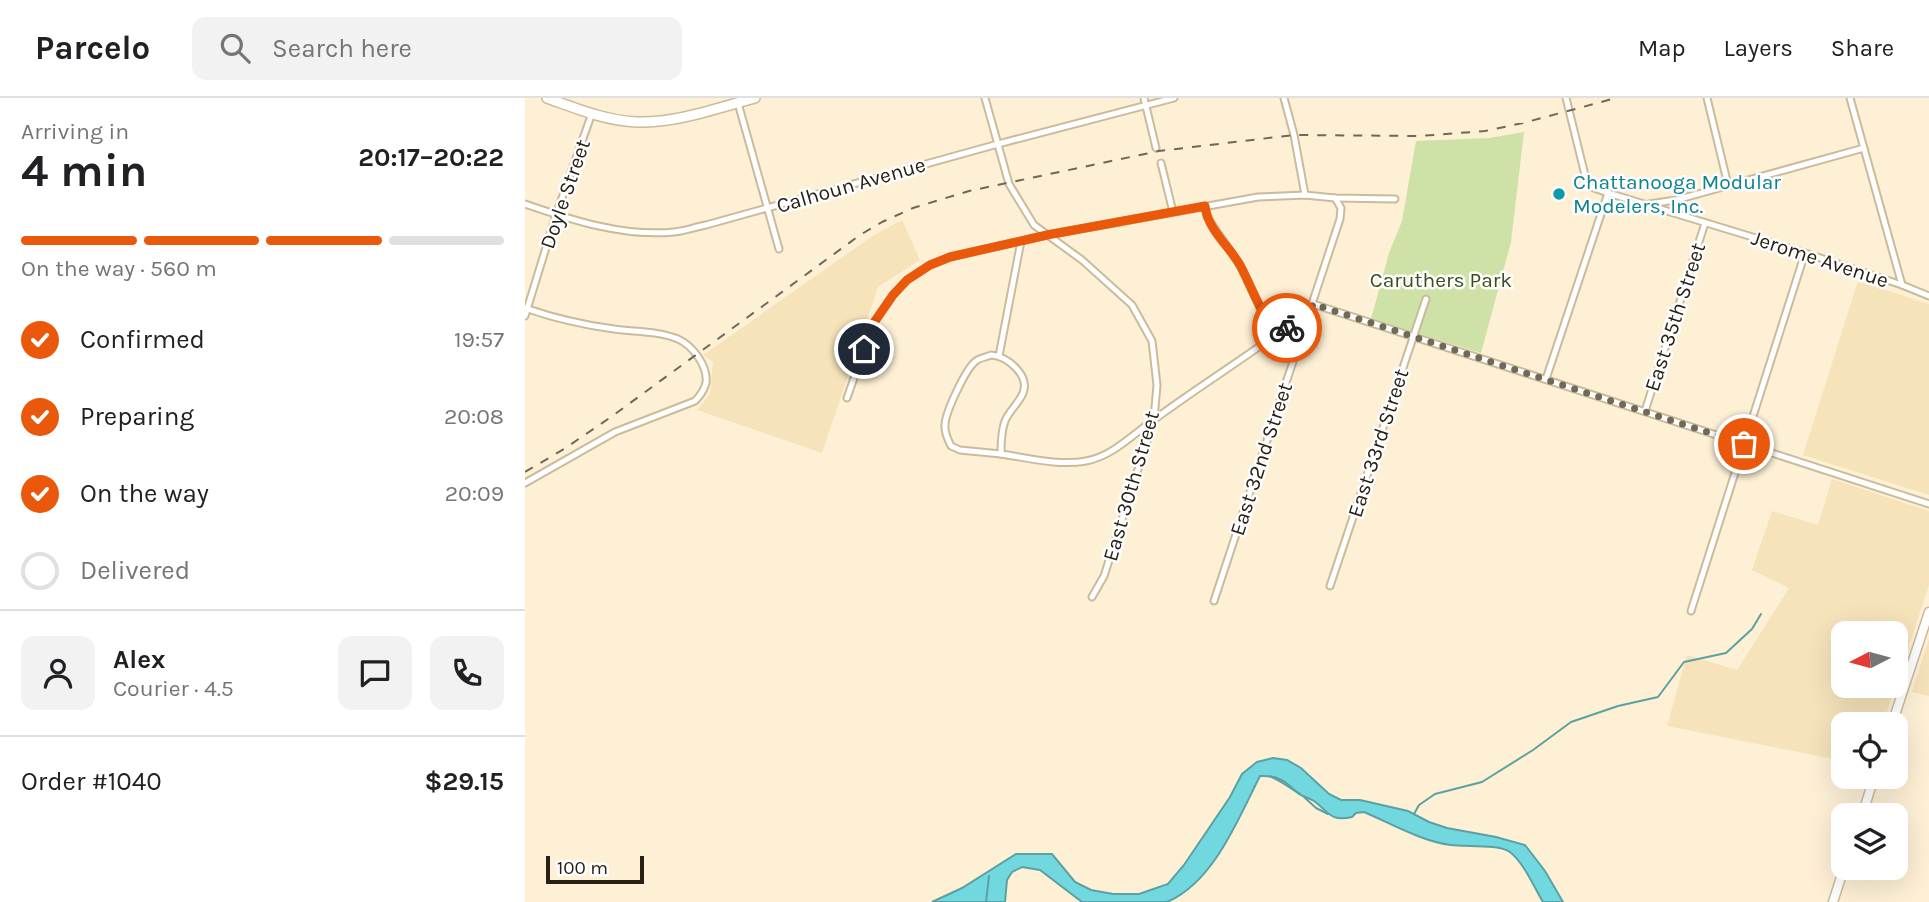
<!DOCTYPE html>
<meta charset="utf-8">
<style>
body{margin:0;font-family:Karla,sans-serif;background:#f2f2f2;color:#202124;height:100vh;display:flex;flex-direction:column;font-size:26px;white-space:nowrap}
*{box-sizing:border-box;margin:0}
p{font-size:23px;color:#757577}
.icon{flex:none;width:38px;height:38px;fill:none;stroke:currentColor;stroke-width:2;stroke-linecap:round;stroke-linejoin:round}
.map{position:relative;flex:1;overflow:hidden}
.details{display:flex;flex-direction:column;background:#fff;width:525px}
.details>*{flex:none}
.needle{width:46px;rotate:264deg}
.fabs{position:absolute;left:1306px;top:523px;display:grid;gap:14px}
.fabs a{display:grid;place-items:center;width:77px;height:77px;border-radius:14px;background:#fff;box-shadow:0 7px 28px #0002;font-size:35px}
.scale{position:absolute;left:21px;bottom:18px;width:98px;box-sizing:border-box;padding-left:7px;border:4px solid #262114;border-top:0;font-size:19px;line-height:24px;white-space:nowrap;color:#262114;-webkit-text-stroke:5px #fefefe;paint-order:stroke}
.pin{position:absolute;display:grid;place-items:center;width:60px;height:60px;color:#fff;margin:-30px;border:4px solid #fff;border-radius:50%;box-shadow:0 2px 7px #0007}
.courier{position:absolute;display:grid;place-items:center;width:70px;height:70px;margin:-35px;border:5px solid #ea580c;border-radius:50%;background:#fff;color:#222;box-shadow:0 2px 9px #0007}
.summary em{font-style:normal;font-weight:700}
.summary div{display:flex;flex-direction:column-reverse}
.summary{display:flex;align-items:center;justify-content:space-between;height:119px;padding:0 21px}
h1{font-size:46px;font-weight:700;line-height:52px}
.bar{display:grid;grid-template-columns:repeat(4,1fr);gap:10px 7px;align-content:center;height:84px;padding:0 21px}
.bar i{height:9px;border-radius:5px;background:#e0e0e0}
.bar .selected{background:#ea580c}
.bar p{grid-column:span 4}
.line{display:flex;align-items:center;gap:18px;padding:0 21px;border-top:2px solid #e0e0e0}
.line div{flex:1}
.round{display:grid;place-items:center;flex:none;width:74px;height:74px;border-radius:14px;background:#f2f2f2}
ol{padding:0 21px;list-style:none}
li{display:flex;align-items:center;gap:21px;height:77px}
li p{margin-inline-start:auto}
li .icon{padding:7px;border-radius:50%;background:#ea580c;color:#fff;stroke-width:4}
li:last-child{color:#757577}
li i{width:38px;height:38px;border:4px solid #e0e0e0;border-radius:50%}
header{display:flex;align-items:center;gap:42px;box-sizing:border-box;height:98px;padding:0 35px;background:#fff;border-bottom:2px solid #e0e0e0}
header strong{font-size:33px}
nav{display:flex;gap:38px;margin-inline-start:auto;font-size:24px}
.search{width:490px;height:63px;background:#f2f2f2;display:flex;align-items:center;gap:18px;box-sizing:border-box;padding:0 24px;border-radius:14px;color:#757577;font-size:26px}
main{display:flex;flex:1;min-height:0}
.map>svg:first-child{display:block}
</style>
<header>
<strong>Parcelo</strong>
<div class="search"><svg class="icon" aria-label="search" viewBox="0 0 24 24"><circle cx="10" cy="10" r="6"/><path d="M15 15l6 6"/></svg>Search here</div>
<nav><a>Map</a><a>Layers</a><a>Share</a></nav>
</header>
<main>
<section class="details">
<div class="summary"><div><h1>4 min</h1><p>Arriving in</p></div><em>20:17–20:22</em></div>
<div class="bar"><i class="selected"></i><i class="selected"></i><i class="selected"></i><i></i><p>On the way · 560 m</p></div>
<ol>
<li><svg class="icon" aria-label="check" viewBox="0 0 24 24"><path d="M5 12l5 5 9-10"/></svg>Confirmed<p>19:57</p></li>
<li><svg class="icon" aria-label="check" viewBox="0 0 24 24"><path d="M5 12l5 5 9-10"/></svg>Preparing<p>20:08</p></li>
<li><svg class="icon" aria-label="check" viewBox="0 0 24 24"><path d="M5 12l5 5 9-10"/></svg>On the way<p>20:09</p></li>
<li><i></i>Delivered</li>
</ol>
<div class="line" style="height:126px"><a class="round"><svg class="icon" aria-label="person" viewBox="0 0 24 24"><circle cx="12" cy="8" r="4"/><path d="M4 21q1-7 8-7t8 7"/></svg></a><div><b>Alex</b><p>Courier · 4.5</p></div><a class="round"><svg class="icon" aria-label="chat" viewBox="0 0 24 24"><path d="M4 5h16v11H9l-5 4z"/></svg></a><a class="round"><svg class="icon" aria-label="phone" viewBox="0 0 24 24"><path d="M5 4h4l2 5-3 2q2 4 5 5l2-3 5 2v4C11 20 4 13 5 4z"/></svg></a></div>
<div class="line" style="height:91px"><div>Order #1040</div><b>$29.15</b></div>
</section>
<div class="map">
<svg width="1404" height="804" viewBox="0 0 1404 804">
<rect width="100%" height="100%" fill="#fdf0d5"/>
<g fill="#f6e3ba" fill-rule="evenodd">
<polygon points="377,122 395,162 353,189 297,355 172,312 185,296 188,264 178,257 349,137"/>
<polygon points="1333,183 1404,206 1404,397 1278,357"/>
<path d="M 1307,381 L 1404,413 L 1404,487 L 1358,626 L 1318,626 L 1318,663 L 1142,628 L 1162,557 L 1212,572 L 1264,490 L 1227,472 L 1247,413 L 1293,427 ZM 1318,536 L 1370,536 L 1370,588 L 1318,588 Z"/>
<polygon points="1404,541 1404,598 1387,594"/>
</g>
<polygon fill="#cee2a7" points="999,34 986,144 956,255 846,221 864,155 877,123 891,43 964,40"/>
<path fill="#72d8e0" stroke="#5ba1a3" stroke-width="2" d="M 748,660 L 762,662 L 776,670 L 804,696 L 816,702 L 835,702 L 883,713 L 904,724 L 922,730 L 971,739 L 1000,747 L 1020,773 L 1038,804 L 1018,804 C 1009,789 999,765 985,754 C 974,746 941,749 926,747 C 898,744 865,725 839,714 L 831,715 L 827,719 C 805,724 804,714 789,703 C 784,700 779,699 774,696 C 761,684 754,677 735,678 C 713,721 689,784 642,804 L 557,804 L 515,772 L 497,769 L 487,774 L 482,782 L 480,804 L 407,804 L 437,790 L 491,756 L 527,756 L 550,784 L 566,792 L 588,796 L 614,796 L 643,786 L 659,767 L 705,699 L 717,676 L 732,664 Z"/>
<g fill="none" stroke-linecap="round" stroke-linejoin="round">
<g stroke="#5ba1a3" stroke-width="2">
<path d="M 744,678 C 756,682 764,690 775,696"/>
<polyline points="779,699 791,710 803,716"/>
<polyline points="889,716 894,707 910,696 957,684 1008,652 1046,624 1093,608 1133,599 1159,564 1201,555 1227,531 1236,516"/>
<polyline points="461,804 464,778"/>
</g>
<defs>
<g id="minor">
<polyline points="460,0 484,86 509,127 557,162 607,207 627,243 632,287 629,321 579,478 567,499"/>
<polyline points="619,0 631,50"/>
<polyline points="759,0 769,37 780,97"/>
<polyline points="1041,0 1060,77 1066,89 1083,95 1280,155 1377,187 1404,198"/>
<polyline points="1182,0 1203,87"/>
<polyline points="1325,0 1377,187"/>
<polyline points="213,5 254,151"/>
<polyline points="636,65 648,114"/>
<path d="M 0,106 C 47,122 98,139 149,134 C 160,133 170,129 181,127 L 473,46 L 649,0"/>
<polyline points="1124,106 1151,102 1339,50"/>
<polyline points="680,108 682,119 715,167 741,223 752,237 773,248"/>
<polyline points="788,206 1404,406"/>
<path d="M 0,210 C 29,220 59,227 89,231 C 111,234 133,233 153,241 C 168,248 183,268 181,285 C 179,292 175,298 170,303 L 90,334 L 0,385"/>
<polyline points="0,218 31,117 67,15"/>
<path d="M 466,257 C 482,258 505,277 498,295 C 494,305 484,313 480,323 C 476,333 476,345 476,356 L 435,352 L 426,348 C 423,342 419,334 420,327 C 420,315 441,270 451,263 C 454,260 462,259 466,257 Z"/>
<polyline points="474,258 496,143"/>
<polyline points="1021,281 1083,95"/>
<polyline points="322,300 348,226 368,197 382,182 405,167 425,159 522,137 733,99 780,97 810,100 870,101"/>
<polyline points="1120,313 1180,125"/>
<path d="M 476,356 C 503,360 534,368 561,363 C 588,358 608,336 630,321 C 676,287 725,257 771,222 L 783,221"/>
<polyline points="805,488 901,201"/>
<polyline points="689,503 815,121 816,110 810,100"/>
<polyline points="1166,513 1280,155"/>
</g>
<g id="secondary">
<polyline points="1367,626 1404,514"/>
<polyline points="1337,718 1349,679"/>
<polyline points="1308,804 1319,770"/>
</g>
<path id="trunk" d="M 22,0 C 50,10 81,23 112,24 C 152,25 192,10 230,0"/>
</defs>
<use href="#minor" stroke="#cabb9b" stroke-width="9"/>
<use href="#secondary" stroke="#cabb9b" stroke-width="11"/>
<use href="#trunk" stroke="#cabb9b" stroke-width="12"/>
<use href="#minor" stroke="#fff" stroke-width="5"/>
<use href="#secondary" stroke="#fff" stroke-width="8"/>
<use href="#trunk" stroke="#fff" stroke-width="9"/>
<polyline stroke="#6f6856" stroke-width="2" stroke-dasharray="9 9" stroke-linecap="butt" points="0,374 39,351 86,319 335,137 357,124 388,110 444,93 634,53 769,37 895,38 960,33 998,25 1091,0"/>
</g>
<g fill="none" stroke-linecap="round" stroke-linejoin="round">
<polyline stroke="#716958" stroke-width="7" stroke-dasharray="0 12.6" points="762,230 771,222 783,221 788,206 1219,346"/>
<path stroke="#ea580c" stroke-width="9" d="M 339,251 L 348,226 L 368,197 L 382,182 L 405,167 L 425,159 L 522,137 L 680,108 C 683,133 705,148 716,169 C 728,192 736,216 752,237 L 762,230"/>
</g>
<circle fill="#0f9aa8" stroke="#fefefe" stroke-width="2.5" cx="1034" cy="96" r="7"/>
<g text-anchor="middle" stroke-width="5" stroke-linejoin="round" paint-order="stroke">
<g font-size="21" fill="#0d838f" stroke="#fefefe" text-anchor="start">
<text x="1048" y="91">Chattanooga Modular<tspan x="1048" dy="24">Modelers, Inc.</tspan></text>
</g>
<g font-size="21" fill="#262114" stroke="#fefefe">
<text transform="translate(326 87) rotate(-16)" y="7">Calhoun Avenue</text>
<text transform="translate(40 96) rotate(-71)" y="7">Doyle Street</text>
<text transform="translate(1295 161) rotate(18)" y="7">Jerome Avenue</text>
<text transform="translate(1150 219) rotate(-72)" y="7">East 35th Street</text>
<text transform="translate(853 345) rotate(-72)" y="7">East 33rd Street</text>
<text transform="translate(736 361) rotate(-72)" y="7">East 32nd Street</text>
<text transform="translate(606 388) rotate(-74)" y="7">East 30th Street</text>
</g>
<g font-size="21" fill="#3e4c1a" stroke="#fefefe">
<text x="916" y="189">Caruthers Park</text>
</g>
</g>
</svg>
<div class="fabs">
<a><svg class="needle" viewBox="-14 -14 28 28"><path d="M0-13l5 13h-10z" fill="#e53935"/><path d="M0 13l5-13h-10z" fill="#757577"/></svg></a>
<a><svg class="icon" aria-label="locate" viewBox="0 0 24 24"><circle cx="12" cy="12" r="6"/><path d="M12 2v4M12 18v4M2 12h4M18 12h4"/></svg></a>
<a><svg class="icon" aria-label="layers" viewBox="0 0 24 24"><path d="M12 4l9 5-9 5-9-5zM3 14l9 5 9-5"/></svg></a>
</div>
<div class="scale">100 m</div>
<div class="pin" style="left:1219px;top:346px;background:#ea580c"><svg class="icon" aria-label="bag" viewBox="0 0 24 24"><path d="M5 8h14l-1 12H6zM9 8a3 3 0 0 1 6 0"/></svg></div>
<div class="pin" style="left:339px;top:251px;background:#1f2937"><svg class="icon" aria-label="home" viewBox="0 0 24 24"><path d="M3 11l9-7 9 7M6 9v11h12V9"/></svg></div>
<div class="courier" style="left:762px;top:230px"><svg class="icon" aria-label="bike" viewBox="0 0 24 24"><circle cx="6" cy="16" r="4"/><circle cx="18" cy="16" r="4"/><path d="M6 16l4-8h5l3 8M10 8l3 8H6M13 5h3"/></svg></div>
</div>
</main>
